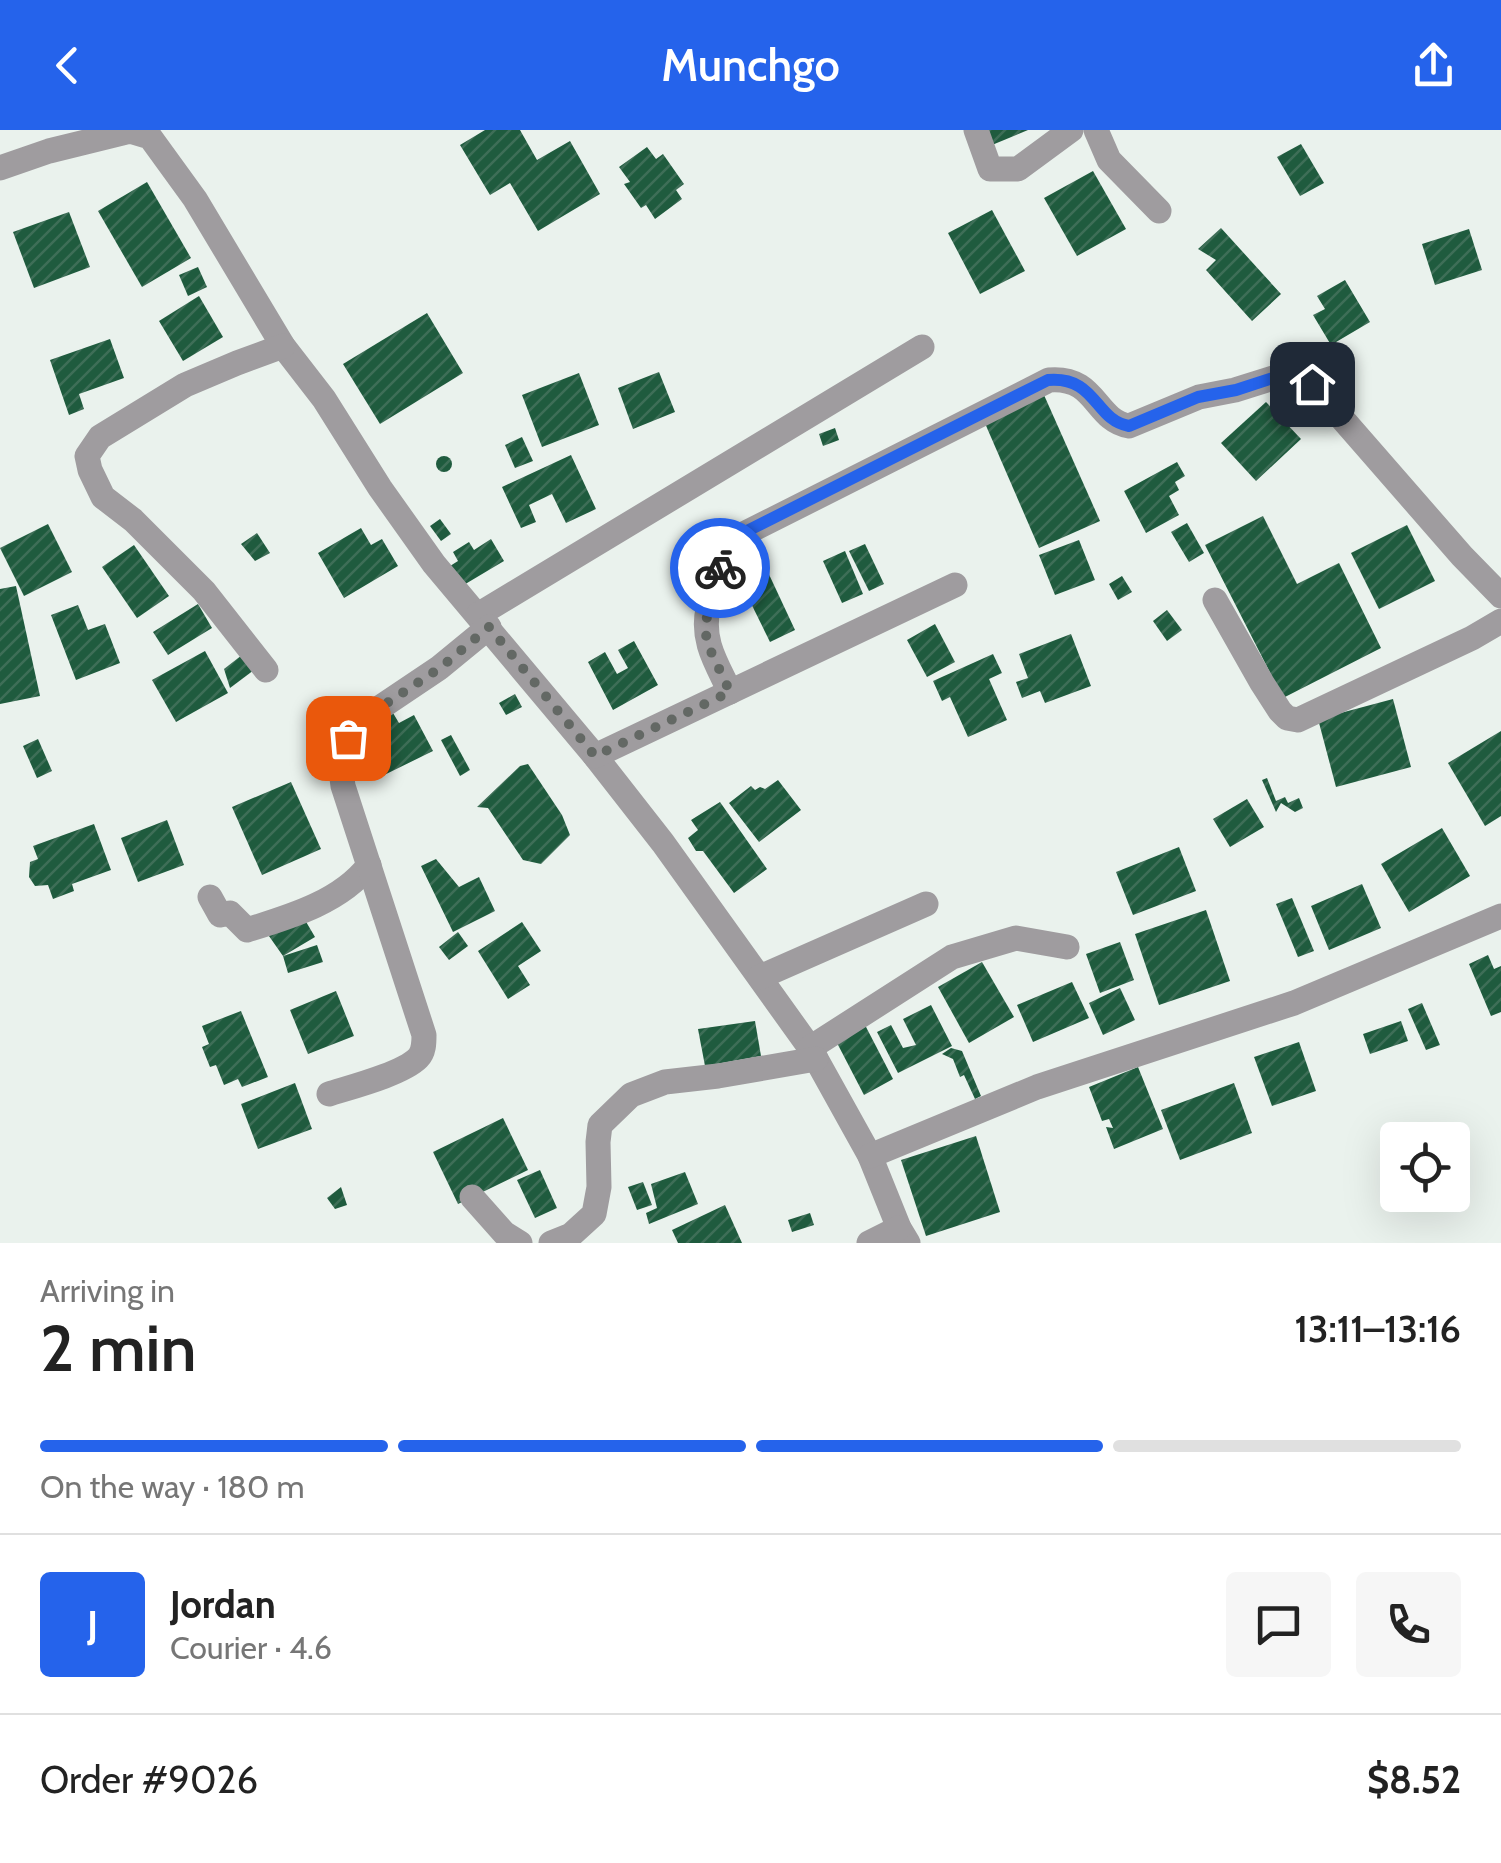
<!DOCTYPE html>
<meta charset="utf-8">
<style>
body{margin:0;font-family:Cabin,sans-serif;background:#f6f6f6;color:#222;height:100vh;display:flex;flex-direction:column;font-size:38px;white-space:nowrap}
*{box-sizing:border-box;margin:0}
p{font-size:32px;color:#767676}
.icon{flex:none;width:55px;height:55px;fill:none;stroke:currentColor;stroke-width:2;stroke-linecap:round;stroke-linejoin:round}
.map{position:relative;height:1113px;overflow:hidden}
.drawer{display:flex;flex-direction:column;background:#fff;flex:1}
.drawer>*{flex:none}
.tools{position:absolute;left:1380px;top:992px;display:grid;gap:20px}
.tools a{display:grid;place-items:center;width:90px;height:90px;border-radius:10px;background:#fff;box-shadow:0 10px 40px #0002;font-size:50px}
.pin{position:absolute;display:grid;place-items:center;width:85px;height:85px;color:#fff;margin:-42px;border-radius:20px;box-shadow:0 5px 15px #0006}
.courier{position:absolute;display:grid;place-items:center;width:100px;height:100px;margin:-50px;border:8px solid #2563eb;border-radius:50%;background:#fff;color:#222;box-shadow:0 2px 12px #0007}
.summary em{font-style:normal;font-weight:600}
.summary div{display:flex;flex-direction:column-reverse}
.summary{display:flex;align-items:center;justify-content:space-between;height:170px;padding:0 40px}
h1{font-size:65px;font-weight:600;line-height:75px}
.bar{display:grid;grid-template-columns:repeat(4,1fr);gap:15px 10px;align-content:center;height:120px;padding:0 40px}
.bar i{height:12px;border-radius:8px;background:#e0e0e0}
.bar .on{background:#2563eb}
.bar p{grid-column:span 4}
.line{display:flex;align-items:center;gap:25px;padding:0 40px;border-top:2px solid #e0e0e0}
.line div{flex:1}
.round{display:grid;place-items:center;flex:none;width:105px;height:105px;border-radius:10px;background:#f6f6f6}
header{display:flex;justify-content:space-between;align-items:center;height:130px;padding:0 40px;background:#2563eb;color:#fff;font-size:45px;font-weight:600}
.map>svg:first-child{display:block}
</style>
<header><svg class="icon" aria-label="back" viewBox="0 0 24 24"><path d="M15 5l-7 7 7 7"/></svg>Munchgo<svg class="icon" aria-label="share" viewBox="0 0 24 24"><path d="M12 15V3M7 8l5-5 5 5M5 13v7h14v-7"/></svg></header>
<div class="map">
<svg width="1501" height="1113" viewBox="0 0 1501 1113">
<defs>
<pattern id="building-hatch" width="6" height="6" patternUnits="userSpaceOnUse" patternTransform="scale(2.5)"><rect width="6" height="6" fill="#1f5b3e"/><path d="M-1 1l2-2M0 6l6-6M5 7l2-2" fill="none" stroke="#3e6e57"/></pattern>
</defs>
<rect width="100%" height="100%" fill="#eaf2ed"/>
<g fill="url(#building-hatch)">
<polygon points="485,0 520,0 537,30 570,11 600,64 538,101 510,53 490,65 460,15"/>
<polygon points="986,0 1028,0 992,15"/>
<polygon points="1301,14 1324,53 1300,66 1277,27"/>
<polygon points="647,17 656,29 663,24 684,54 676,60 682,69 655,89 646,75 641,78 624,54 630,52 619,37"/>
<polygon points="1093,41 1126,99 1077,126 1044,68"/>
<polygon points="147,52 191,128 142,157 98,81"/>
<polygon points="992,80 1025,141 980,164 948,103"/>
<polygon points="69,82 90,137 34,158 13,102"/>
<polygon points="1221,98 1281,164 1252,191 1206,140 1216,130 1198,119"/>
<polygon points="1469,99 1482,140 1435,155 1422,114"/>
<polygon points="198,137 207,157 188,166 179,145"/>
<polygon points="1345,150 1370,192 1331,215 1313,185 1325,179 1317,166"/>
<polygon points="199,166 223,207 183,231 159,191"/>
<polygon points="427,183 463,243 380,294 343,234"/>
<polygon points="110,209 124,248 79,264 84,279 69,285 50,230"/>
<polygon points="659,242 675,282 633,299 618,258"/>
<polygon points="579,243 599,295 542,317 522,265"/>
<polygon points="1044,265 1100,391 1039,418 984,291"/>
<polygon points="1266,272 1301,309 1256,351 1221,313"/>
<polygon points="835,298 839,310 823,316 819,304"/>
<polygon points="522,307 533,331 515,338 505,315"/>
<polygon points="571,325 596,379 566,393 552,364 529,375 536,392 521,398 502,357"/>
<circle cx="444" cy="334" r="8"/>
<polygon points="1177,332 1185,346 1175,352 1179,360 1169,366 1179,385 1146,403 1124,361"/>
<polygon points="1263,386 1297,454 1339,433 1381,518 1283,568 1205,415"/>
<polygon points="440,389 451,404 441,411 430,396"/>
<polygon points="1187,393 1204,423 1189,432 1171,402"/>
<polygon points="48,394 72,442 24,466 0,418"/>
<polygon points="1407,395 1435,451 1379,479 1351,423"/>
<polygon points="361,398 371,415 382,409 398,436 344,468 318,423"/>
<polygon points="257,403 270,423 255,431 241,414"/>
<polygon points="491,409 504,431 462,456 450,436 458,431 453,422 469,412 474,420"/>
<polygon points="1079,410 1095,450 1055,465 1039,425"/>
<polygon points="865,414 884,454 869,461 849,421"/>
<polygon points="134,415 169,466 137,488 102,437"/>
<polygon points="845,421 863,464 842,473 823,431"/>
<polygon points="766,438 795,500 770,512 740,451"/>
<polygon points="1122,446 1132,462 1118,470 1109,454"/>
<polygon points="16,456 40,566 0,574 0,459"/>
<polygon points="198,474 212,498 168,525 153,502"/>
<polygon points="78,475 88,500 105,494 120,533 76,550 51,485"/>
<polygon points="1167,480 1182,500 1167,511 1153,491"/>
<polygon points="935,494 955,532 927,547 907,510"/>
<polygon points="1071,504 1091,556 1045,573 1040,561 1022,568 1016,552 1028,548 1019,524"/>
<polygon points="634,511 658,555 613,580 588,532 605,522 617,544 628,538 618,520"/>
<polygon points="205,521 228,563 176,592 152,550"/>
<polygon points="993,524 1002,543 989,549 1007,590 968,607 950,567 942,571 933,551"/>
<polygon points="242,525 254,540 230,558 224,539"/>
<polygon points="515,564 522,577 506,585 499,573"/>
<polygon points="1393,569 1411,637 1336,657 1318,589"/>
<polygon points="393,583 399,593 414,585 433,621 374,650 356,613 369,606 365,598"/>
<polygon points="1501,601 1501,686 1485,696 1448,633"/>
<polygon points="451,605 470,640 460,646 441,610"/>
<polygon points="38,609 52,641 37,648 23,616"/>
<polygon points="528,634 562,685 570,705 541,734 523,730 488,678 477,677 520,636"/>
<polygon points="1267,648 1276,671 1285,667 1288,673 1299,668 1303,678 1295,682 1281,673 1276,682 1262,650"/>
<polygon points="778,650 801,680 759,712 729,673 751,656 755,660 760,657 765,659"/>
<polygon points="291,652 321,719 262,745 232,677"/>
<polygon points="1247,669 1264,697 1230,717 1213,689"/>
<polygon points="720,672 767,739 734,763 703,721 696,721 688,708 698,700 691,690"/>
<polygon points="167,690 184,735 138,752 121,708"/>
<polygon points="94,694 111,740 72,754 74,761 53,769 48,755 35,756 29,747 30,732 38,729 33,716"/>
<polygon points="1442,698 1470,746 1409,782 1381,734"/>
<polygon points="1179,717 1196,761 1133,785 1116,742"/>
<polygon points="436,729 459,757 479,747 495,781 453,802 421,736"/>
<polygon points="1362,754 1381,798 1329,820 1311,776"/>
<polygon points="1292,768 1314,821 1298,827 1276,774"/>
<polygon points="1206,780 1230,851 1159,875 1135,804"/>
<polygon points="305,790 315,807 283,826 317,815 323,832 288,843 283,826 264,799"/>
<polygon points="522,792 541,821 518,836 530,855 508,869 478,821"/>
<polygon points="458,802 468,816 449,830 439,817"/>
<polygon points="1120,812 1134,850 1100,863 1086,824"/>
<polygon points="1488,825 1494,839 1501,836 1501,882 1491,886 1469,834"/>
<polygon points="982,832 1014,887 969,913 938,857"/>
<polygon points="1072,852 1089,888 1033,912 1017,875"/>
<polygon points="1120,858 1135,890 1103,905 1089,873"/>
<polygon points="336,861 354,906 308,924 290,880"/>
<polygon points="1422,873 1440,915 1426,920 1408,879"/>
<polygon points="931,875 952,916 898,943 877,902 891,895 903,918 916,915 903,889"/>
<polygon points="241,881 268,947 242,957 238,949 224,955 216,935 210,937 202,917 209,914 202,896"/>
<polygon points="755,891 761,926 705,936 698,899"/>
<polygon points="1401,891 1408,911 1370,924 1363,904"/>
<polygon points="865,895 893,949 864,965 836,911"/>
<polygon points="1299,912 1316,961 1272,976 1254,927"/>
<polygon points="951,918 962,921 981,966 975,969 964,945 960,947 953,929 942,924"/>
<polygon points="1138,937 1163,999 1114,1019 1106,997 1113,998 1109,989 1102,991 1089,957"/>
<polygon points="295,953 312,999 258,1019 241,974"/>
<polygon points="1234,953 1252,1003 1180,1030 1161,980"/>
<polygon points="503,988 528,1040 458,1074 433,1022"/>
<polygon points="976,1006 1000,1082 926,1106 901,1030"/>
<polygon points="540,1040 557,1078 535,1088 517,1050"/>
<polygon points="685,1042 698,1074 649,1094 646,1083 657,1078 651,1054"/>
<polygon points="643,1052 652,1075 637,1080 628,1057"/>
<polygon points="341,1057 347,1075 335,1079 327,1068"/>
<polygon points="725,1075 742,1113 678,1113 672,1100"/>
<polygon points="810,1083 814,1095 792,1102 788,1090"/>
</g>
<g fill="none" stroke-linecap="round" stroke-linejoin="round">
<g stroke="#9f9c9f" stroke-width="25">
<polyline points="976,0 990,39 1018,39 1071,0"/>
<polyline points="1096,0 1109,30 1159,81"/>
<polyline points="0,38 49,21 130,1 150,7 195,69 283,216 324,269 380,358 434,434 595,626 663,713 810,918 870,1026 899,1098 908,1113"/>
<polyline points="1215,470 1262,553 1280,581 1287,588 1298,590 1472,508 1501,491"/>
<polyline points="478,485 922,217"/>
<polyline points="266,540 204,461 133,390 103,367 90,340 87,326 100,307 185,255 237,233 283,216"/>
<path d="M 730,562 C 717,534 701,511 708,479 C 710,468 716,459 718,448 C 721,434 720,422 730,411 L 1049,250 C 1097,246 1094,290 1129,296 L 1199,267 L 1235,260 L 1283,245 L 1301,246 L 1312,254 L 1462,426 L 1501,466"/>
<polyline points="595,626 955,455"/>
<path d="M 210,767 L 220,785 L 230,783 L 247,800 C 289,787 341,772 369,735"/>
<polyline points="760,847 926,774"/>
<polyline points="810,918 952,827 1016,808 1067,817"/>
<path d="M 329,964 C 351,957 402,944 418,928 C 424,922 424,913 424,905 L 343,656 L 339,625 L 348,608 L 372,583 L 439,538 L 489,497"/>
<polyline points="870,1026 1037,957 1294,873 1501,786"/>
<polyline points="472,1067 504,1103 520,1113"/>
<polyline points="551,1113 571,1105 594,1084 599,1057 598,1012 600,995 631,965 665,952 718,946 816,929"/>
<polyline points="869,1113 899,1098"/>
</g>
</g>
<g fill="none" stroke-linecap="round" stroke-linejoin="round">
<polyline stroke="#636864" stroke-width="10" stroke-dasharray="0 18" points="348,608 372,583 440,538 489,497 595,626 730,562 706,511 707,483 720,438"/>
<path stroke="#2563eb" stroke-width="12" d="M 720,438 C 722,424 722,416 735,407 L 1048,250 C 1097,246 1094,290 1129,296 L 1198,267 L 1236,260 L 1282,245 L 1301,246 L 1312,254"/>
</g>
</svg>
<div class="tools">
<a><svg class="icon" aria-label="locate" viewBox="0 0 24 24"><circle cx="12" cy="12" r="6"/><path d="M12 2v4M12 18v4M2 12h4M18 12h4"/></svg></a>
</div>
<div class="pin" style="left:348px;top:608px;background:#ea580c"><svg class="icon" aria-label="bag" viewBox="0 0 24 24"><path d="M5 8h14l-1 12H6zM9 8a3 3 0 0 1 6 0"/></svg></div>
<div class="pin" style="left:1312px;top:254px;background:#1f2937"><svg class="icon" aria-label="home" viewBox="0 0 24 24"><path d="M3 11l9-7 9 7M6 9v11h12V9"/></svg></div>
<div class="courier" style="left:720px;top:438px"><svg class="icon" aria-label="bike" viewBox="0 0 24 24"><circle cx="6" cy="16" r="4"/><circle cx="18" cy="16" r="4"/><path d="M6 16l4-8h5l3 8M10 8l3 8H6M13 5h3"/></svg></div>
</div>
<section class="drawer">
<div class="summary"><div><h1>2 min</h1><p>Arriving in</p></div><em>13:11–13:16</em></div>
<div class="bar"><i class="on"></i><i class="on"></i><i class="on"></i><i></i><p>On the way · 180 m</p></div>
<div class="line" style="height:180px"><b class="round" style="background:#2563eb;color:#fff">J</b><div><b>Jordan</b><p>Courier · 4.6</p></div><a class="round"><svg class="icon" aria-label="chat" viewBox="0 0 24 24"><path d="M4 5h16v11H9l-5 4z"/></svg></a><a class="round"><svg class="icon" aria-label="phone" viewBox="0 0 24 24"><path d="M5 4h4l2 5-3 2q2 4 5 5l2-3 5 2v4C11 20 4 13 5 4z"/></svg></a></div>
<div class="line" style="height:130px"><div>Order #9026</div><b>$8.52</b></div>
</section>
